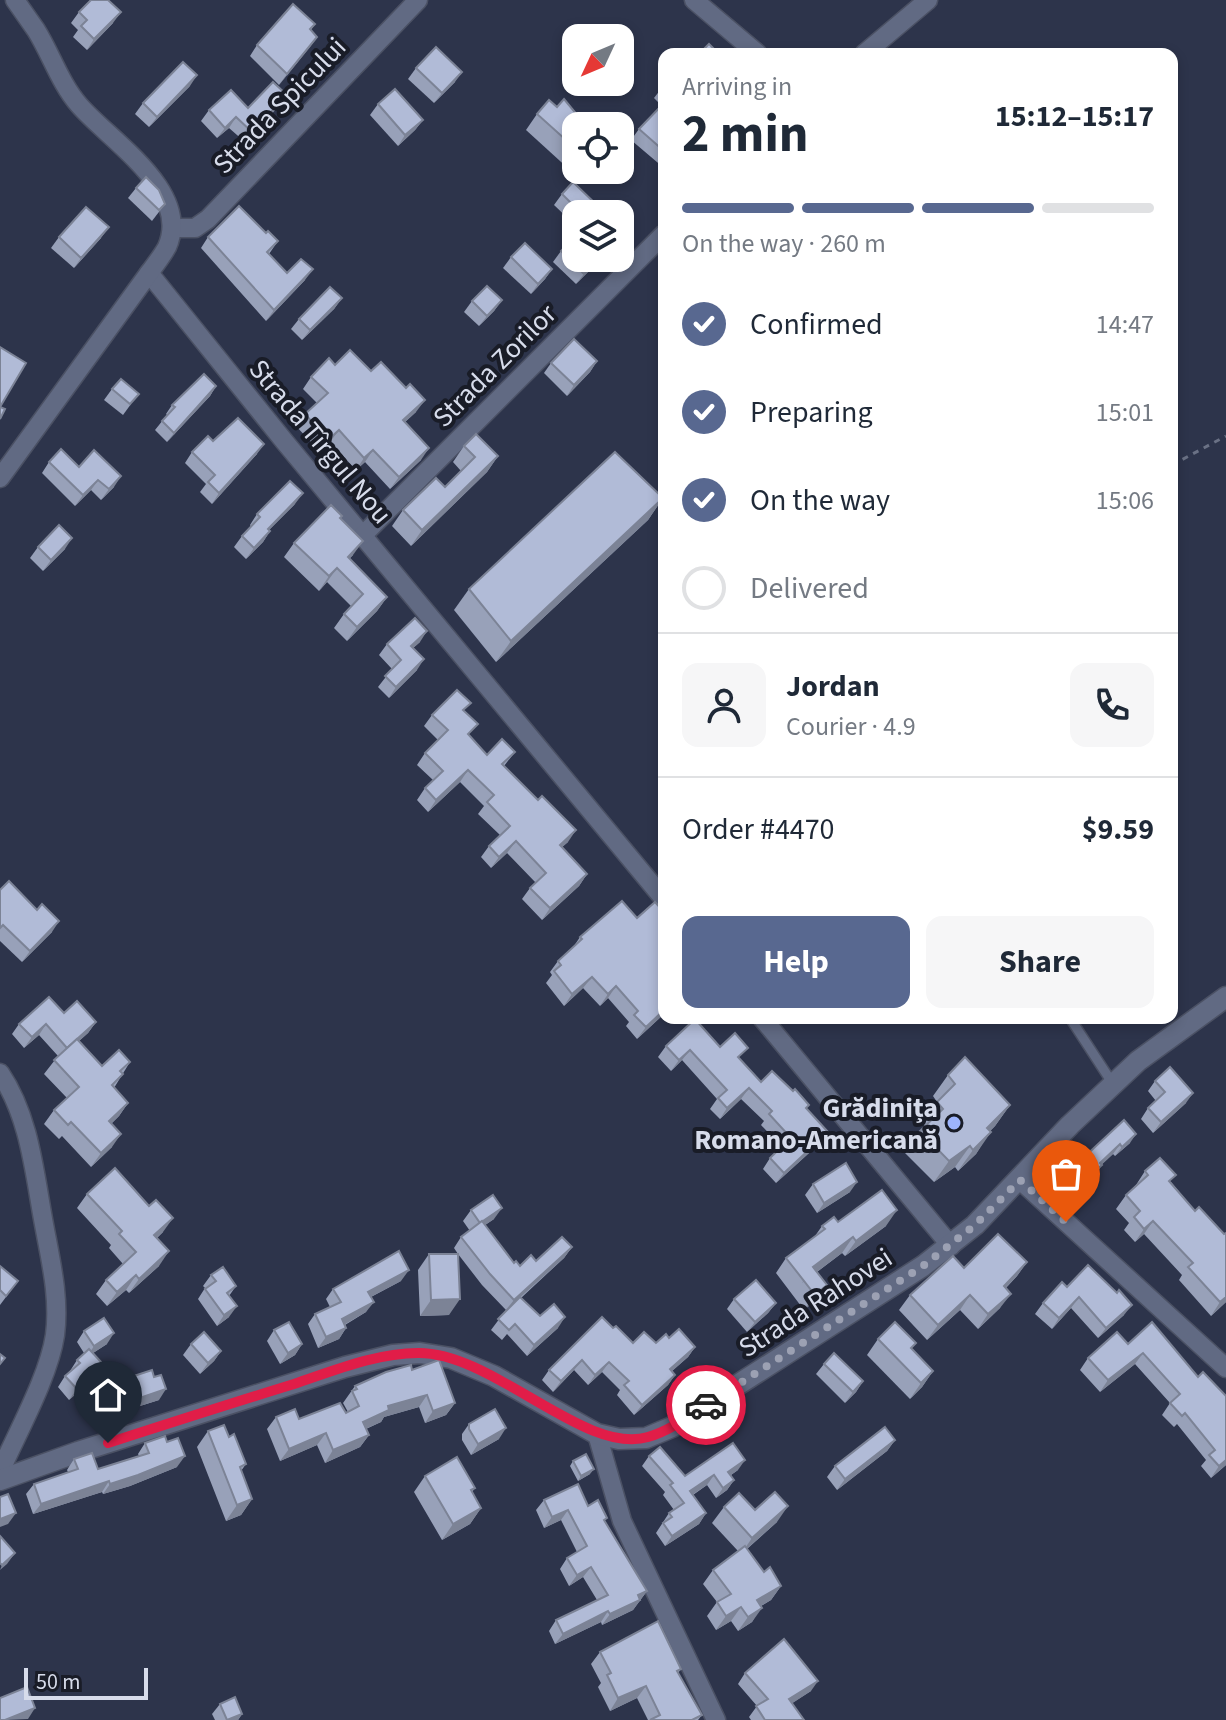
<!DOCTYPE html>
<meta charset="utf-8">
<style>
body{margin:0;font-family:"Source Sans 3",sans-serif;background:#f6f6f7;color:#1f2937;height:100vh;display:flex;flex-direction:column;font-size:30px;white-space:nowrap}
*{box-sizing:border-box;margin:0}
p{font-size:26px;color:#747a83}
.icon{flex:none;width:44px;height:44px;fill:none;stroke:currentColor;stroke-width:2;stroke-linecap:round;stroke-linejoin:round}
.map{position:relative;flex:1;overflow:hidden}
.sheet{position:absolute;left:658px;top:48px;width:520px;height:976px;display:flex;flex-direction:column;background:#fff;border-radius:16px;box-shadow:0 4px 12px #0003}
.sheet>*{flex:none}
.needle{width:52px;rotate:226deg}
.tools{position:absolute;left:562px;top:24px;display:grid;gap:16px}
.tools a{display:grid;place-items:center;width:72px;height:72px;border-radius:16px;background:#fff;box-shadow:0 4px 12px #0003;font-size:40px}
.scale{position:absolute;left:24px;bottom:20px;width:124px;box-sizing:border-box;padding-left:8px;border:4px solid #d7dceb;border-top:0;font-size:22px;line-height:28px;white-space:nowrap;color:#d7dceb;-webkit-text-stroke:6px #191c27;paint-order:stroke}
.pin{position:absolute;display:grid;place-items:center;width:68px;height:68px;color:#fff;margin:-82px -34px;border-radius:50% 50% 50% 0;rotate:-45deg;box-shadow:0 0 8px #0007}
.pin .icon{rotate:45deg}
.courier{position:absolute;display:grid;place-items:center;width:80px;height:80px;margin:-40px;border:6px solid #e11d48;border-radius:50%;background:#fff;color:#222;box-shadow:0 2px 10px #0007}
.headline em{font-style:normal;font-weight:700}
.headline div{display:flex;flex-direction:column-reverse}
.headline{display:flex;align-items:center;justify-content:space-between;height:136px;padding:0 24px}
h1{font-size:52px;font-weight:700;line-height:60px}
.bar{display:grid;grid-template-columns:repeat(4,1fr);gap:12px 8px;align-content:center;height:96px;padding:0 24px}
.bar i{height:10px;border-radius:6px;background:#e0e1e3}
.bar .current{background:#586890}
.bar p{grid-column:span 4}
.line{display:flex;align-items:center;gap:20px;padding:0 24px;border-top:2px solid #e0e1e3}
.line div{flex:1}
.round{display:grid;place-items:center;flex:none;width:84px;height:84px;border-radius:16px;background:#f6f6f7}
ol{padding:0 24px;list-style:none}
li{display:flex;align-items:center;gap:24px;height:88px}
li p{margin-inline-start:auto}
li .icon{padding:8px;border-radius:50%;background:#586890;color:#fff;stroke-width:4}
li:last-child{color:#747a83}
li i{width:44px;height:44px;border:4px solid #e0e1e3;border-radius:50%}
.button{display:flex;gap:16px;margin-top:auto;padding:16px 24px}
.button a{flex:1;height:92px;border-radius:16px;background:#586890;color:#fff;font-size:32px;font-weight:700;line-height:92px;text-align:center}
.button a+a{background:#f6f6f7;color:#1f2937}
.map>svg:first-child{display:block}
</style>
<div class="map">
<svg width="1226" height="1720" viewBox="0 0 1226 1720">
<rect width="100%" height="100%" fill="#2d344b"/>
<g fill="none" stroke-linecap="round" stroke-linejoin="round">
<defs>
<polyline id="service" points="1070,1018 1113,1084"/>
<g id="minor">
<polyline points="694,0 758,54"/>
<polyline points="864,54 928,0"/>
<polyline points="172,228 195,228 208,219 418,0"/>
<polyline points="149,273 284,441 664,899"/>
<path d="M 0,478 L 149,273 C 155,265 162,256 167,247 C 192,191 110,141 79,105 C 60,83 51,54 36,30 C 29,20 22,10 15,0"/>
<polyline points="363,535 664,234"/>
<polyline points="762,1018 951,1246"/>
<path d="M 0,1073 C 29,1116 34,1169 43,1219 C 50,1258 60,1296 55,1335 C 49,1376 17,1433 0,1472"/>
<polyline points="1020,1180 1226,1368"/>
<polyline points="597,1434 622,1521 716,1720"/>
</g>
<polyline id="secondary" points="0,1480 78,1452 345,1367 393,1355 420,1353 451,1358 494,1376 597,1434 619,1439 646,1438 672,1427 923,1266 975,1225 1070,1125 1138,1061 1226,997"/>
</defs>
<use href="#service" stroke="#4b5164" stroke-width="12"/>
<use href="#minor" stroke="#4b5164" stroke-width="21"/>
<use href="#secondary" stroke="#4b5164" stroke-width="23"/>
<polyline stroke="#6a7185" stroke-width="3" stroke-dasharray="6 6" stroke-linecap="butt" points="1172,465 1226,436"/>
<use href="#service" stroke="#616a83" stroke-width="9"/>
<use href="#minor" stroke="#616a83" stroke-width="18"/>
<use href="#secondary" stroke="#616a83" stroke-width="20"/>
</g>
<g fill="#98a1b9">
<polygon points="79,12 113,23 87,50 73,37 78,30 71,23"/>
<polygon points="315,24 311,30 317,37 279,85 250,56 257,45"/>
<polygon points="416,68 455,82 434,103 408,79"/>
<polygon points="664,85 664,168 631,140 639,129 661,105 654,98"/>
<polygon points="190,86 149,127 135,114 143,103"/>
<polygon points="378,104 423,120 415,130 398,146 370,115"/>
<polygon points="279,106 245,142 229,128 217,138 201,121 209,110"/>
<polygon points="537,114 576,126 576,165 571,171 526,130"/>
<polygon points="136,188 165,204 152,221 128,198"/>
<polygon points="562,194 603,214 576,214 576,226 554,205"/>
<polygon points="266,233 278,241 269,254 287,273 305,280 266,321 201,248 208,237"/>
<polygon points="59,237 101,238 74,268 51,248"/>
<polygon points="561,251 593,267 576,284 553,262"/>
<polygon points="511,257 552,269 545,279 531,294 503,268"/>
<polygon points="342,298 334,309 302,340 291,329 299,319"/>
<polygon points="502,300 494,311 479,326 464,312 472,301"/>
<polygon points="597,361 590,372 567,396 544,373 551,363"/>
<polygon points="335,365 371,371 416,412 405,422 421,460 390,489 365,462 356,470 330,442 320,452 296,426 305,414 317,403 303,389 311,377"/>
<polygon points="216,386 210,396 167,442 155,430 167,415 166,414 172,405"/>
<polygon points="112,389 131,404 123,415 104,400"/>
<polygon points="213,441 257,454 212,504 200,492 206,484 185,463 192,452"/>
<polygon points="464,446 498,456 487,472 411,546 392,526 403,510 445,487 461,471 453,462"/>
<polygon points="49,462 79,467 114,487 101,500 91,490 75,506 42,473"/>
<polygon points="663,498 648,520 496,662 454,610 469,589"/>
<polygon points="295,504 269,530 270,531 263,542 246,559 234,547 242,536 251,527 250,525 257,514"/>
<polygon points="340,519 353,555 349,559 387,597 377,611 347,641 334,628 344,614 351,606 327,582 319,591 284,557 294,543"/>
<polygon points="38,547 65,549 43,571 30,558"/>
<polygon points="420,642 413,648 417,670 389,698 378,687 392,669 379,655 387,644"/>
<polygon points="465,711 469,736 487,755 515,752 504,766 568,842 562,847 587,874 579,886 542,920 522,899 530,888 536,883 507,853 491,868 481,857 489,846 500,835 478,814 484,806 460,782 428,812 417,800 425,788 433,780 417,765 425,753 438,740 424,726 432,715"/>
<polygon points="0,890 37,910 52,932 22,962 0,941"/>
<polygon points="580,937 664,1014 637,1039 626,1026 629,1022 608,998 600,1006 583,988 564,1006 546,983 552,975 550,972 558,961 574,946"/>
<polygon points="64,1013 96,1022 88,1033 79,1041 102,1066 130,1062 114,1088 128,1103 119,1116 112,1123 112,1147 91,1167 62,1136 59,1139 44,1124 54,1110 67,1098 44,1074 58,1056 39,1035 24,1048 12,1034 19,1024"/>
<polygon points="666,1046 720,1047 740,1059 761,1082 806,1109 828,1132 820,1143 776,1183 763,1169 770,1158 782,1147 761,1125 764,1121 741,1099 720,1119 710,1109 717,1099 682,1060 671,1071 658,1057"/>
<polygon points="948,1075 1010,1105 995,1126 990,1131 976,1154 958,1171 955,1167 934,1182 905,1153 925,1126 922,1123 937,1102 933,1096"/>
<polygon points="1155,1081 1186,1103 1153,1133 1141,1119 1148,1108 1156,1101 1148,1091"/>
<polygon points="1124,1120 1130,1143 1115,1156 1113,1154 1102,1164 1096,1174 1072,1196 1060,1183 1067,1173"/>
<polygon points="1145,1171 1171,1182 1195,1211 1224,1234 1226,1233 1226,1302 1211,1316 1179,1280 1182,1275 1144,1234 1135,1242 1124,1230 1129,1223 1116,1209 1126,1195 1136,1185"/>
<polygon points="813,1184 850,1192 817,1213 805,1195"/>
<polygon points="87,1194 163,1232 157,1238 159,1266 129,1293 126,1290 107,1306 96,1294 106,1280 123,1264 109,1248 111,1245 77,1208"/>
<polygon points="471,1210 494,1219 485,1225 514,1263 520,1266 572,1247 564,1258 521,1298 540,1316 558,1328 527,1356 507,1334 502,1340 491,1330 506,1310 482,1285 458,1254 449,1315 420,1316 418,1270 429,1254 458,1254 454,1248 461,1237 470,1231 463,1221"/>
<polygon points="838,1222 886,1226 845,1256 842,1253 817,1272 827,1285 816,1300 804,1310 776,1273 786,1258 815,1236 822,1226"/>
<polygon points="1027,1262 1017,1276 1006,1288 1000,1308 978,1329 960,1310 927,1340 899,1310 910,1295 964,1268"/>
<polygon points="0,1266 18,1281 0,1305"/>
<polygon points="211,1275 236,1286 229,1296 229,1317 217,1326 198,1299 205,1288 203,1286"/>
<polygon points="401,1281 371,1297 366,1312 345,1325 346,1328 339,1339 318,1348 308,1324 315,1314 330,1307 326,1299 333,1289"/>
<polygon points="1067,1287 1124,1315 1098,1338 1071,1308 1052,1329 1035,1314 1043,1303"/>
<polygon points="734,1299 776,1303 768,1313 747,1332 727,1309"/>
<polygon points="1152,1322 1226,1465 1211,1478 1201,1466 1206,1460 1177,1424 1174,1427 1162,1415 1170,1403 1135,1364 1100,1392 1080,1370 1088,1358 1128,1344"/>
<polygon points="613,1328 633,1343 656,1343 669,1338 695,1347 688,1357 672,1371 675,1375 668,1385 634,1415 617,1395 620,1390 602,1372 588,1385 574,1370 553,1392 542,1380 549,1370"/>
<polygon points="274,1330 302,1344 295,1355 280,1364 267,1341"/>
<polygon points="84,1331 107,1344 93,1353 101,1367 94,1378 69,1400 58,1387 65,1376 70,1371 77,1360 84,1353 77,1342"/>
<polygon points="878,1339 912,1349 933,1371 922,1387 910,1399 867,1355"/>
<polygon points="191,1344 221,1351 214,1361 200,1374 183,1355"/>
<polygon points="824,1364 863,1381 856,1392 845,1403 816,1374"/>
<polygon points="412,1370 455,1403 446,1415 425,1423 419,1407 384,1417 381,1422 366,1429 369,1435 360,1447 325,1463 317,1445 280,1461 267,1429 276,1417 299,1419 346,1413 348,1412 343,1403 355,1386"/>
<polygon points="131,1377 159,1400 121,1412 116,1397"/>
<polygon points="469,1424 499,1439 471,1455 462,1440 462,1434"/>
<polygon points="208,1431 229,1437 246,1464 241,1471 252,1499 241,1515 226,1521 197,1447"/>
<polygon points="895,1440 887,1451 837,1490 827,1477 835,1466"/>
<polygon points="145,1443 177,1467 130,1486 103,1494 102,1492 33,1514 26,1494 34,1484 68,1472 67,1470 74,1459 98,1469 139,1456 138,1454"/>
<polygon points="649,1456 685,1476 738,1470 731,1475 734,1480 727,1490 716,1498 707,1485 693,1495 706,1513 699,1524 665,1546 656,1533 669,1513 674,1510 663,1495 665,1492 642,1466"/>
<polygon points="573,1461 590,1474 578,1481 570,1466"/>
<polygon points="425,1476 475,1488 472,1492 481,1508 470,1524 442,1540 414,1492"/>
<polygon points="544,1500 588,1506 605,1522 647,1591 633,1610 602,1625 601,1622 555,1644 549,1631 556,1620 597,1600 583,1577 569,1586 560,1569 567,1558 577,1552 561,1520 544,1528 536,1510"/>
<polygon points="724,1507 755,1510 777,1522 747,1549 764,1572 781,1586 771,1600 761,1606 752,1622 738,1631 731,1621 716,1630 707,1616 717,1602 703,1584 713,1570 738,1551 712,1523"/>
<polygon points="600,1652 681,1669 678,1673 702,1715 698,1720 648,1720 637,1698 610,1711 598,1687 601,1683 591,1664"/>
<polygon points="745,1673 811,1691 792,1703 804,1720 751,1720 749,1717 757,1706 738,1684"/>
<polygon points="220,1704 242,1714 238,1720 215,1720 212,1714"/>
</g>
<g fill="#7c8396">
<polygon points="121,12 113,23 87,50 94,39"/>
<polygon points="317,37 310,47 279,85 287,74"/>
<polygon points="462,72 455,82 434,103 442,93"/>
<polygon points="197,75 190,86 149,127 157,117"/>
<polygon points="287,95 279,106 245,142 252,132"/>
<polygon points="236,117 229,128 217,138 225,128"/>
<polygon points="423,120 415,130 398,146 405,135"/>
<polygon points="109,227 101,238 74,268 81,258"/>
<polygon points="600,258 593,267 576,284 584,274"/>
<polygon points="313,269 305,280 266,321 274,310"/>
<polygon points="552,269 545,279 531,294 538,284"/>
<polygon points="342,298 334,309 302,340 310,330"/>
<polygon points="502,300 494,311 479,326 487,316"/>
<polygon points="597,361 590,372 567,396 574,385"/>
<polygon points="216,386 210,396 167,442 174,433"/>
<polygon points="425,400 416,412 394,432 403,420"/>
<polygon points="339,430 330,442 320,452 328,440"/>
<polygon points="264,444 257,454 212,504 219,493"/>
<polygon points="429,448 421,460 390,489 399,477"/>
<polygon points="373,450 365,462 356,470 364,458"/>
<polygon points="498,456 487,472 411,546 422,530"/>
<polygon points="121,476 114,487 101,500 109,489"/>
<polygon points="98,480 91,490 75,506 83,495"/>
<polygon points="303,493 295,504 260,539 268,529"/>
<polygon points="663,498 648,520 496,662 511,641"/>
<polygon points="270,531 263,542 246,559 254,548"/>
<polygon points="72,538 65,549 43,571 51,560"/>
<polygon points="363,541 353,555 338,571 348,557"/>
<polygon points="337,568 327,582 319,591 329,576"/>
<polygon points="387,597 377,611 347,641 357,627"/>
<polygon points="427,631 420,642 403,657 411,646"/>
<polygon points="424,659 417,670 389,698 396,687"/>
<polygon points="468,770 460,782 428,812 436,800"/>
<polygon points="576,830 568,842 552,856 560,845"/>
<polygon points="516,841 507,853 491,868 499,857"/>
<polygon points="587,874 579,886 542,920 550,908"/>
<polygon points="59,921 52,932 22,962 30,951"/>
<polygon points="592,977 583,988 564,1006 572,994"/>
<polygon points="616,986 608,998 600,1006 608,994"/>
<polygon points="664,1010 664,1014 637,1039 646,1027"/>
<polygon points="96,1022 88,1033 60,1058 67,1048"/>
<polygon points="46,1024 39,1035 24,1048 32,1037"/>
<polygon points="690,1050 682,1060 671,1071 679,1060"/>
<polygon points="749,1088 741,1099 720,1119 727,1108"/>
<polygon points="1193,1093 1186,1103 1153,1133 1161,1122"/>
<polygon points="128,1103 119,1116 100,1134 109,1121"/>
<polygon points="1010,1105 995,1126 972,1149 987,1128"/>
<polygon points="828,1132 820,1143 776,1183 784,1173"/>
<polygon points="991,1132 976,1154 958,1171 973,1150"/>
<polygon points="121,1134 112,1147 91,1167 101,1153"/>
<polygon points="1136,1134 1130,1143 1115,1156 1122,1147"/>
<polygon points="1120,1144 1113,1154 1094,1172 1100,1163"/>
<polygon points="970,1146 955,1167 934,1182 949,1161"/>
<polygon points="1102,1165 1096,1174 1072,1196 1078,1186"/>
<polygon points="857,1182 850,1192 817,1213 824,1203"/>
<polygon points="502,1208 494,1219 472,1234 480,1223"/>
<polygon points="897,1210 886,1226 845,1256 856,1241"/>
<polygon points="173,1218 163,1232 144,1249 154,1235"/>
<polygon points="1153,1221 1144,1234 1135,1242 1144,1229"/>
<polygon points="853,1237 842,1253 802,1283 813,1267"/>
<polygon points="572,1247 564,1258 506,1310 514,1300"/>
<polygon points="169,1251 159,1266 129,1293 139,1279"/>
<polygon points="1027,1262 1017,1276 993,1301 1004,1286"/>
<polygon points="409,1270 401,1281 361,1302 368,1292"/>
<polygon points="136,1275 126,1290 107,1306 117,1292"/>
<polygon points="827,1285 816,1300 804,1310 815,1295"/>
<polygon points="1011,1294 1000,1308 978,1329 988,1314"/>
<polygon points="970,1295 960,1310 927,1340 938,1325"/>
<polygon points="1079,1297 1071,1308 1052,1329 1059,1318"/>
<polygon points="1226,1297 1226,1302 1211,1316 1220,1302"/>
<polygon points="460,1299 449,1315 420,1316 431,1300"/>
<polygon points="374,1302 366,1312 335,1330 342,1319"/>
<polygon points="776,1303 768,1313 747,1332 755,1322"/>
<polygon points="1132,1305 1124,1315 1098,1338 1106,1328"/>
<polygon points="237,1306 229,1317 217,1326 224,1315"/>
<polygon points="565,1317 558,1328 527,1356 534,1345"/>
<polygon points="346,1328 339,1339 318,1348 326,1337"/>
<polygon points="114,1333 107,1344 87,1357 94,1346"/>
<polygon points="302,1344 295,1355 280,1364 288,1353"/>
<polygon points="695,1347 688,1357 663,1379 670,1369"/>
<polygon points="221,1351 214,1361 200,1374 208,1363"/>
<polygon points="1143,1353 1135,1364 1100,1392 1108,1380"/>
<polygon points="582,1360 574,1370 553,1392 561,1381"/>
<polygon points="609,1362 602,1372 588,1385 595,1375"/>
<polygon points="101,1367 94,1378 69,1400 77,1389"/>
<polygon points="933,1371 922,1387 910,1399 921,1383"/>
<polygon points="675,1375 668,1385 634,1415 642,1405"/>
<polygon points="863,1381 856,1392 845,1403 853,1392"/>
<polygon points="166,1389 159,1400 121,1412 128,1402"/>
<polygon points="427,1395 419,1407 384,1417 381,1422 354,1434 363,1422 388,1406"/>
<polygon points="455,1403 446,1415 425,1423 433,1411"/>
<polygon points="506,1428 499,1439 471,1455 478,1444"/>
<polygon points="326,1433 317,1445 280,1461 289,1449"/>
<polygon points="369,1435 360,1447 325,1463 333,1450"/>
<polygon points="895,1440 887,1451 837,1490 845,1479"/>
<polygon points="185,1456 177,1467 130,1486 103,1494 110,1484"/>
<polygon points="745,1460 738,1470 721,1482 728,1472"/>
<polygon points="1226,1460 1226,1465 1211,1478 1219,1466"/>
<polygon points="594,1469 590,1474 578,1481 581,1476"/>
<polygon points="714,1475 707,1485 683,1501 690,1491"/>
<polygon points="734,1480 727,1490 716,1498 723,1488"/>
<polygon points="109,1481 102,1492 33,1514 41,1504"/>
<polygon points="252,1499 241,1515 226,1521 237,1505"/>
<polygon points="788,1506 777,1522 741,1554 752,1538"/>
<polygon points="481,1508 470,1524 442,1540 453,1524"/>
<polygon points="568,1510 561,1520 544,1528 552,1517"/>
<polygon points="16,1513 8,1524 0,1527 0,1519"/>
<polygon points="706,1513 699,1524 665,1546 672,1536"/>
<polygon points="15,1553 7,1564 0,1570 2,1565"/>
<polygon points="591,1567 583,1577 569,1586 577,1575"/>
<polygon points="781,1586 771,1600 747,1614 757,1600"/>
<polygon points="647,1591 633,1610 602,1625 610,1614 638,1595"/>
<polygon points="741,1607 731,1621 716,1630 726,1616"/>
<polygon points="762,1608 752,1622 738,1631 748,1617"/>
<polygon points="608,1611 601,1622 555,1644 563,1634"/>
<polygon points="818,1681 811,1691 782,1710 789,1699"/>
<polygon points="646,1686 637,1698 610,1711 618,1698"/>
<polygon points="35,1708 28,1719 5,1720"/>
<polygon points="242,1714 238,1720 228,1720"/>
</g>
<g fill="#b1bbd7" stroke="#7c8396" stroke-width="2">
<polygon points="91,0 108,0 121,12 94,39 81,26 87,20 79,12"/>
<polygon points="293,4 315,24 310,29 317,37 287,74 257,45"/>
<polygon points="709,44 719,54 699,54"/>
<polygon points="436,47 462,72 442,93 416,68"/>
<polygon points="183,62 197,75 157,117 143,103"/>
<polygon points="273,82 287,95 252,132 236,117 225,128 209,110 231,90 248,108"/>
<polygon points="395,89 423,120 405,135 378,104"/>
<polygon points="564,99 578,116 574,120 580,126 576,126 576,149 537,114 549,100 557,107"/>
<polygon points="664,103 664,151 639,129"/>
<polygon points="146,177 159,190 165,204 159,210 136,188"/>
<polygon points="573,182 604,212 603,214 582,214 562,194"/>
<polygon points="239,206 266,233 268,231 278,241 267,252 287,273 301,259 313,269 274,310 208,237"/>
<polygon points="86,207 109,227 81,258 59,237"/>
<polygon points="576,236 576,258 599,258 584,274 561,251"/>
<polygon points="525,243 552,269 538,284 511,257"/>
<polygon points="487,286 502,300 487,316 472,301"/>
<polygon points="330,287 342,298 310,330 299,319"/>
<polygon points="574,339 597,361 574,385 551,363"/>
<polygon points="0,347 26,363 0,407 5,409 0,419"/>
<polygon points="350,350 371,371 381,362 406,388 410,384 425,400 403,420 429,448 399,477 373,450 364,458 339,430 328,440 305,414 328,393 311,377 329,358 335,365"/>
<polygon points="204,374 216,386 174,433 162,421 175,407 172,405"/>
<polygon points="121,379 139,394 130,404 112,389"/>
<polygon points="238,418 264,444 219,493 208,482 215,475 192,452 208,436 213,441"/>
<polygon points="476,434 498,456 422,530 403,510 436,478 445,487 475,457 464,446"/>
<polygon points="61,449 79,467 94,450 121,476 109,489 98,480 83,495 49,462"/>
<polygon points="615,452 663,498 511,641 469,589"/>
<polygon points="290,481 303,493 268,529 270,531 254,548 242,536 260,517 257,514"/>
<polygon points="331,505 342,516 340,518 363,541 348,557 387,597 357,627 344,614 363,594 337,568 329,576 294,543"/>
<polygon points="59,525 72,538 51,560 38,547"/>
<polygon points="415,618 427,631 411,646 424,659 396,687 385,676 401,660 387,644"/>
<polygon points="457,690 471,703 463,710 478,724 468,734 487,755 502,739 515,752 502,764 538,800 542,796 576,830 560,845 587,874 550,908 530,888 546,873 516,841 499,857 489,846 510,826 487,802 494,795 468,770 436,800 425,788 443,771 425,753 448,730 432,715"/>
<polygon points="9,881 37,910 42,904 59,921 30,951 3,925 0,928 0,890"/>
<polygon points="622,901 637,918 655,902 664,912 664,979 662,981 664,983 664,1010 646,1027 634,1015 638,1011 616,986 608,994 592,977 572,994 554,971 561,965 558,961 582,939 580,937"/>
<polygon points="49,997 64,1013 77,1001 96,1022 67,1048 46,1024 32,1037 19,1024"/>
<polygon points="695,1019 720,1047 735,1033 748,1048 738,1057 761,1082 772,1071 793,1091 795,1089 809,1105 806,1108 828,1132 784,1173 770,1158 791,1138 769,1114 772,1111 749,1088 727,1108 718,1098 727,1090 690,1050 679,1060 666,1046"/>
<polygon points="77,1039 102,1066 119,1050 130,1062 120,1071 123,1074 112,1085 128,1103 109,1121 121,1134 101,1153 71,1122 68,1125 54,1110 79,1087 54,1060"/>
<polygon points="965,1057 1010,1105 987,1128 991,1132 973,1150 970,1146 949,1161 920,1131 943,1109 937,1102 955,1084 948,1075"/>
<polygon points="1170,1067 1193,1093 1161,1122 1148,1108 1165,1092 1155,1081"/>
<polygon points="1124,1120 1136,1134 1122,1147 1120,1144 1100,1163 1102,1165 1078,1186 1067,1173"/>
<polygon points="1160,1158 1176,1175 1169,1181 1195,1211 1199,1207 1224,1234 1226,1233 1226,1297 1220,1302 1188,1267 1193,1263 1153,1221 1144,1229 1134,1217 1140,1211 1126,1195 1148,1175 1145,1171"/>
<polygon points="846,1163 857,1182 824,1203 813,1184"/>
<polygon points="115,1168 149,1206 156,1200 173,1218 154,1235 169,1251 139,1279 136,1275 117,1292 106,1280 136,1252 119,1234 122,1231 87,1194"/>
<polygon points="882,1190 897,1210 856,1241 853,1237 813,1267 827,1285 815,1295 786,1258 825,1229 822,1226 834,1217 838,1222"/>
<polygon points="493,1195 502,1208 480,1223 471,1210"/>
<polygon points="482,1221 514,1263 516,1261 520,1266 531,1255 536,1261 562,1237 572,1247 514,1300 490,1274 461,1237"/>
<polygon points="998,1234 1027,1262 1004,1286 1011,1294 988,1314 970,1295 938,1325 910,1295 953,1256 964,1268"/>
<polygon points="399,1251 409,1270 368,1292 374,1302 342,1319 346,1328 326,1337 315,1314 341,1302 333,1289"/>
<polygon points="429,1254 458,1254 460,1299 431,1300"/>
<polygon points="1088,1265 1117,1293 1119,1290 1132,1305 1106,1328 1079,1297 1059,1318 1043,1303 1062,1282 1067,1287"/>
<polygon points="0,1266 18,1281 6,1296 0,1290"/>
<polygon points="223,1267 236,1286 227,1293 237,1306 224,1315 205,1289 216,1281 211,1275"/>
<polygon points="756,1280 776,1303 755,1322 734,1299"/>
<polygon points="520,1297 540,1316 554,1304 565,1317 534,1345 515,1324 509,1330 498,1319"/>
<polygon points="602,1317 613,1328 616,1326 633,1343 644,1332 656,1343 666,1334 669,1338 679,1329 695,1347 670,1369 675,1375 642,1405 624,1385 629,1381 609,1362 595,1375 582,1360 561,1381 549,1370"/>
<polygon points="104,1318 114,1333 94,1346 84,1331"/>
<polygon points="289,1322 302,1344 288,1353 274,1330"/>
<polygon points="895,1322 916,1343 911,1348 933,1371 921,1383 878,1339"/>
<polygon points="1152,1322 1198,1377 1203,1372 1226,1396 1226,1460 1219,1466 1209,1455 1215,1450 1185,1413 1182,1416 1170,1403 1180,1394 1143,1353 1108,1380 1088,1358 1117,1332 1128,1344"/>
<polygon points="204,1332 221,1351 208,1363 191,1344"/>
<polygon points="89,1349 101,1362 101,1367 77,1389 65,1376 80,1363 77,1360"/>
<polygon points="834,1353 863,1381 853,1392 824,1364"/>
<polygon points="0,1354 5,1358 0,1364"/>
<polygon points="439,1360 455,1403 433,1411 427,1395 388,1406 389,1410 363,1422 369,1435 333,1450 326,1433 289,1449 276,1417 295,1409 299,1419 340,1403 346,1413 359,1406 352,1391 357,1389 355,1386 386,1372 411,1365 412,1370"/>
<polygon points="152,1370 154,1377 161,1375 166,1389 128,1402 123,1386 133,1383 131,1377"/>
<polygon points="495,1409 506,1428 478,1444 469,1429 469,1424"/>
<polygon points="224,1425 229,1437 234,1434 246,1464 240,1467 252,1499 237,1505 208,1431"/>
<polygon points="885,1427 895,1440 845,1479 835,1466"/>
<polygon points="165,1436 167,1442 178,1438 185,1456 138,1475 110,1484 109,1481 41,1504 34,1484 78,1469 74,1459 92,1453 98,1469 149,1453 145,1443"/>
<polygon points="733,1443 745,1460 728,1472 734,1480 723,1488 714,1475 690,1491 706,1513 672,1536 663,1523 672,1517 669,1513 684,1503 670,1485 673,1483 649,1456 660,1447 685,1476"/>
<polygon points="586,1454 594,1469 581,1476 573,1461"/>
<polygon points="457,1457 475,1488 471,1490 481,1508 453,1524 425,1476"/>
<polygon points="578,1484 588,1506 598,1500 607,1518 604,1520 647,1591 638,1595 640,1600 610,1614 608,1611 563,1634 556,1620 608,1595 591,1567 577,1575 567,1558 587,1546 568,1510 552,1517 544,1500"/>
<polygon points="775,1492 788,1506 752,1538 724,1507 739,1493 755,1510"/>
<polygon points="8,1494 16,1513 0,1519 0,1497"/>
<polygon points="0,1536 15,1553 2,1565 0,1563"/>
<polygon points="745,1546 764,1572 770,1567 781,1586 757,1600 762,1608 748,1617 741,1607 726,1616 717,1602 731,1594 713,1570"/>
<polygon points="658,1621 681,1669 677,1671 702,1715 692,1720 650,1720 660,1715 646,1686 618,1698 607,1675 611,1673 600,1652"/>
<polygon points="784,1639 818,1681 789,1699 804,1720 765,1720 756,1706 768,1699 745,1673"/>
<polygon points="27,1687 35,1708 5,1720 0,1720 0,1698"/>
<polygon points="235,1697 242,1714 227,1720 220,1704"/>
</g>
<g fill="none" stroke-linecap="round" stroke-linejoin="round">
<polyline stroke="#9ca1b3" stroke-width="8" stroke-dasharray="0 14.4" points="706,1405 923,1266 975,1225 1020,1180 1066,1222"/>
<path stroke="#e11d48" stroke-width="10" d="M 108,1443 C 170,1423 232,1403 294,1384 C 333,1371 376,1353 418,1353 C 493,1352 585,1456 648,1437 C 669,1431 688,1417 706,1405"/>
</g>
<circle fill="#9db4fd" stroke="#191c27" stroke-width="3" cx="954" cy="1123" r="8"/>
<g text-anchor="middle" stroke-width="8" stroke-linejoin="round" paint-order="stroke">
<g font-size="28" fill="#d7dceb" stroke="#191c27">
<text transform="translate(279 105) rotate(-46)" y="10">Strada Spicului</text>
<text transform="translate(494 365) rotate(-45)" y="10">Strada Zorilor</text>
<text transform="translate(321 441) rotate(50)" y="10">Strada Tîrgul Nou</text>
<text transform="translate(815 1302) rotate(-33)" y="10">Strada Rahovei</text>
</g>
<g font-size="28" font-weight="bold" fill="#d7dceb" stroke="#191c27" text-anchor="end">
<text x="938" y="1117">Grădinița<tspan x="938" dy="32">Romano-Americană</tspan></text>
</g>
</g>
</svg>
<div class="tools">
<a><svg class="needle" viewBox="-14 -14 28 28"><path d="M0-13l5 13h-10z" fill="#e53935"/><path d="M0 13l5-13h-10z" fill="#747a83"/></svg></a>
<a><svg class="icon" aria-label="locate" viewBox="0 0 24 24"><circle cx="12" cy="12" r="6"/><path d="M12 2v4M12 18v4M2 12h4M18 12h4"/></svg></a>
<a><svg class="icon" aria-label="layers" viewBox="0 0 24 24"><path d="M12 4l9 5-9 5-9-5zM3 14l9 5 9-5"/></svg></a>
</div>
<div class="scale">50 m</div>
<div class="pin" style="left:1066px;top:1222px;background:#ea580c"><svg class="icon" aria-label="bag" viewBox="0 0 24 24"><path d="M5 8h14l-1 12H6zM9 8a3 3 0 0 1 6 0"/></svg></div>
<div class="pin" style="left:108px;top:1443px;background:#1f2937"><svg class="icon" aria-label="home" viewBox="0 0 24 24"><path d="M3 11l9-7 9 7M6 9v11h12V9"/></svg></div>
<div class="courier" style="left:706px;top:1405px"><svg class="icon" aria-label="car" viewBox="0 0 24 24"><path d="M5 17H2v-5l4-1 3-4h7l3 4 3 1v5h-3M9 17h6M6 11h13"/><circle cx="7" cy="17" r="2"/><circle cx="17" cy="17" r="2"/></svg></div>
<section class="sheet">
<div class="headline"><div><h1>2 min</h1><p>Arriving in</p></div><em>15:12–15:17</em></div>
<div class="bar"><i class="current"></i><i class="current"></i><i class="current"></i><i></i><p>On the way · 260 m</p></div>
<ol>
<li><svg class="icon" aria-label="check" viewBox="0 0 24 24"><path d="M5 12l5 5 9-10"/></svg>Confirmed<p>14:47</p></li>
<li><svg class="icon" aria-label="check" viewBox="0 0 24 24"><path d="M5 12l5 5 9-10"/></svg>Preparing<p>15:01</p></li>
<li><svg class="icon" aria-label="check" viewBox="0 0 24 24"><path d="M5 12l5 5 9-10"/></svg>On the way<p>15:06</p></li>
<li><i></i>Delivered</li>
</ol>
<div class="line" style="height:144px"><a class="round"><svg class="icon" aria-label="person" viewBox="0 0 24 24"><circle cx="12" cy="8" r="4"/><path d="M4 21q1-7 8-7t8 7"/></svg></a><div><b>Jordan</b><p>Courier · 4.9</p></div><a class="round"><svg class="icon" aria-label="phone" viewBox="0 0 24 24"><path d="M5 4h4l2 5-3 2q2 4 5 5l2-3 5 2v4C11 20 4 13 5 4z"/></svg></a></div>
<div class="line" style="height:104px"><div>Order #4470</div><b>$9.59</b></div>
<div class="button"><a>Help</a><a>Share</a></div>
</section>
</div>
